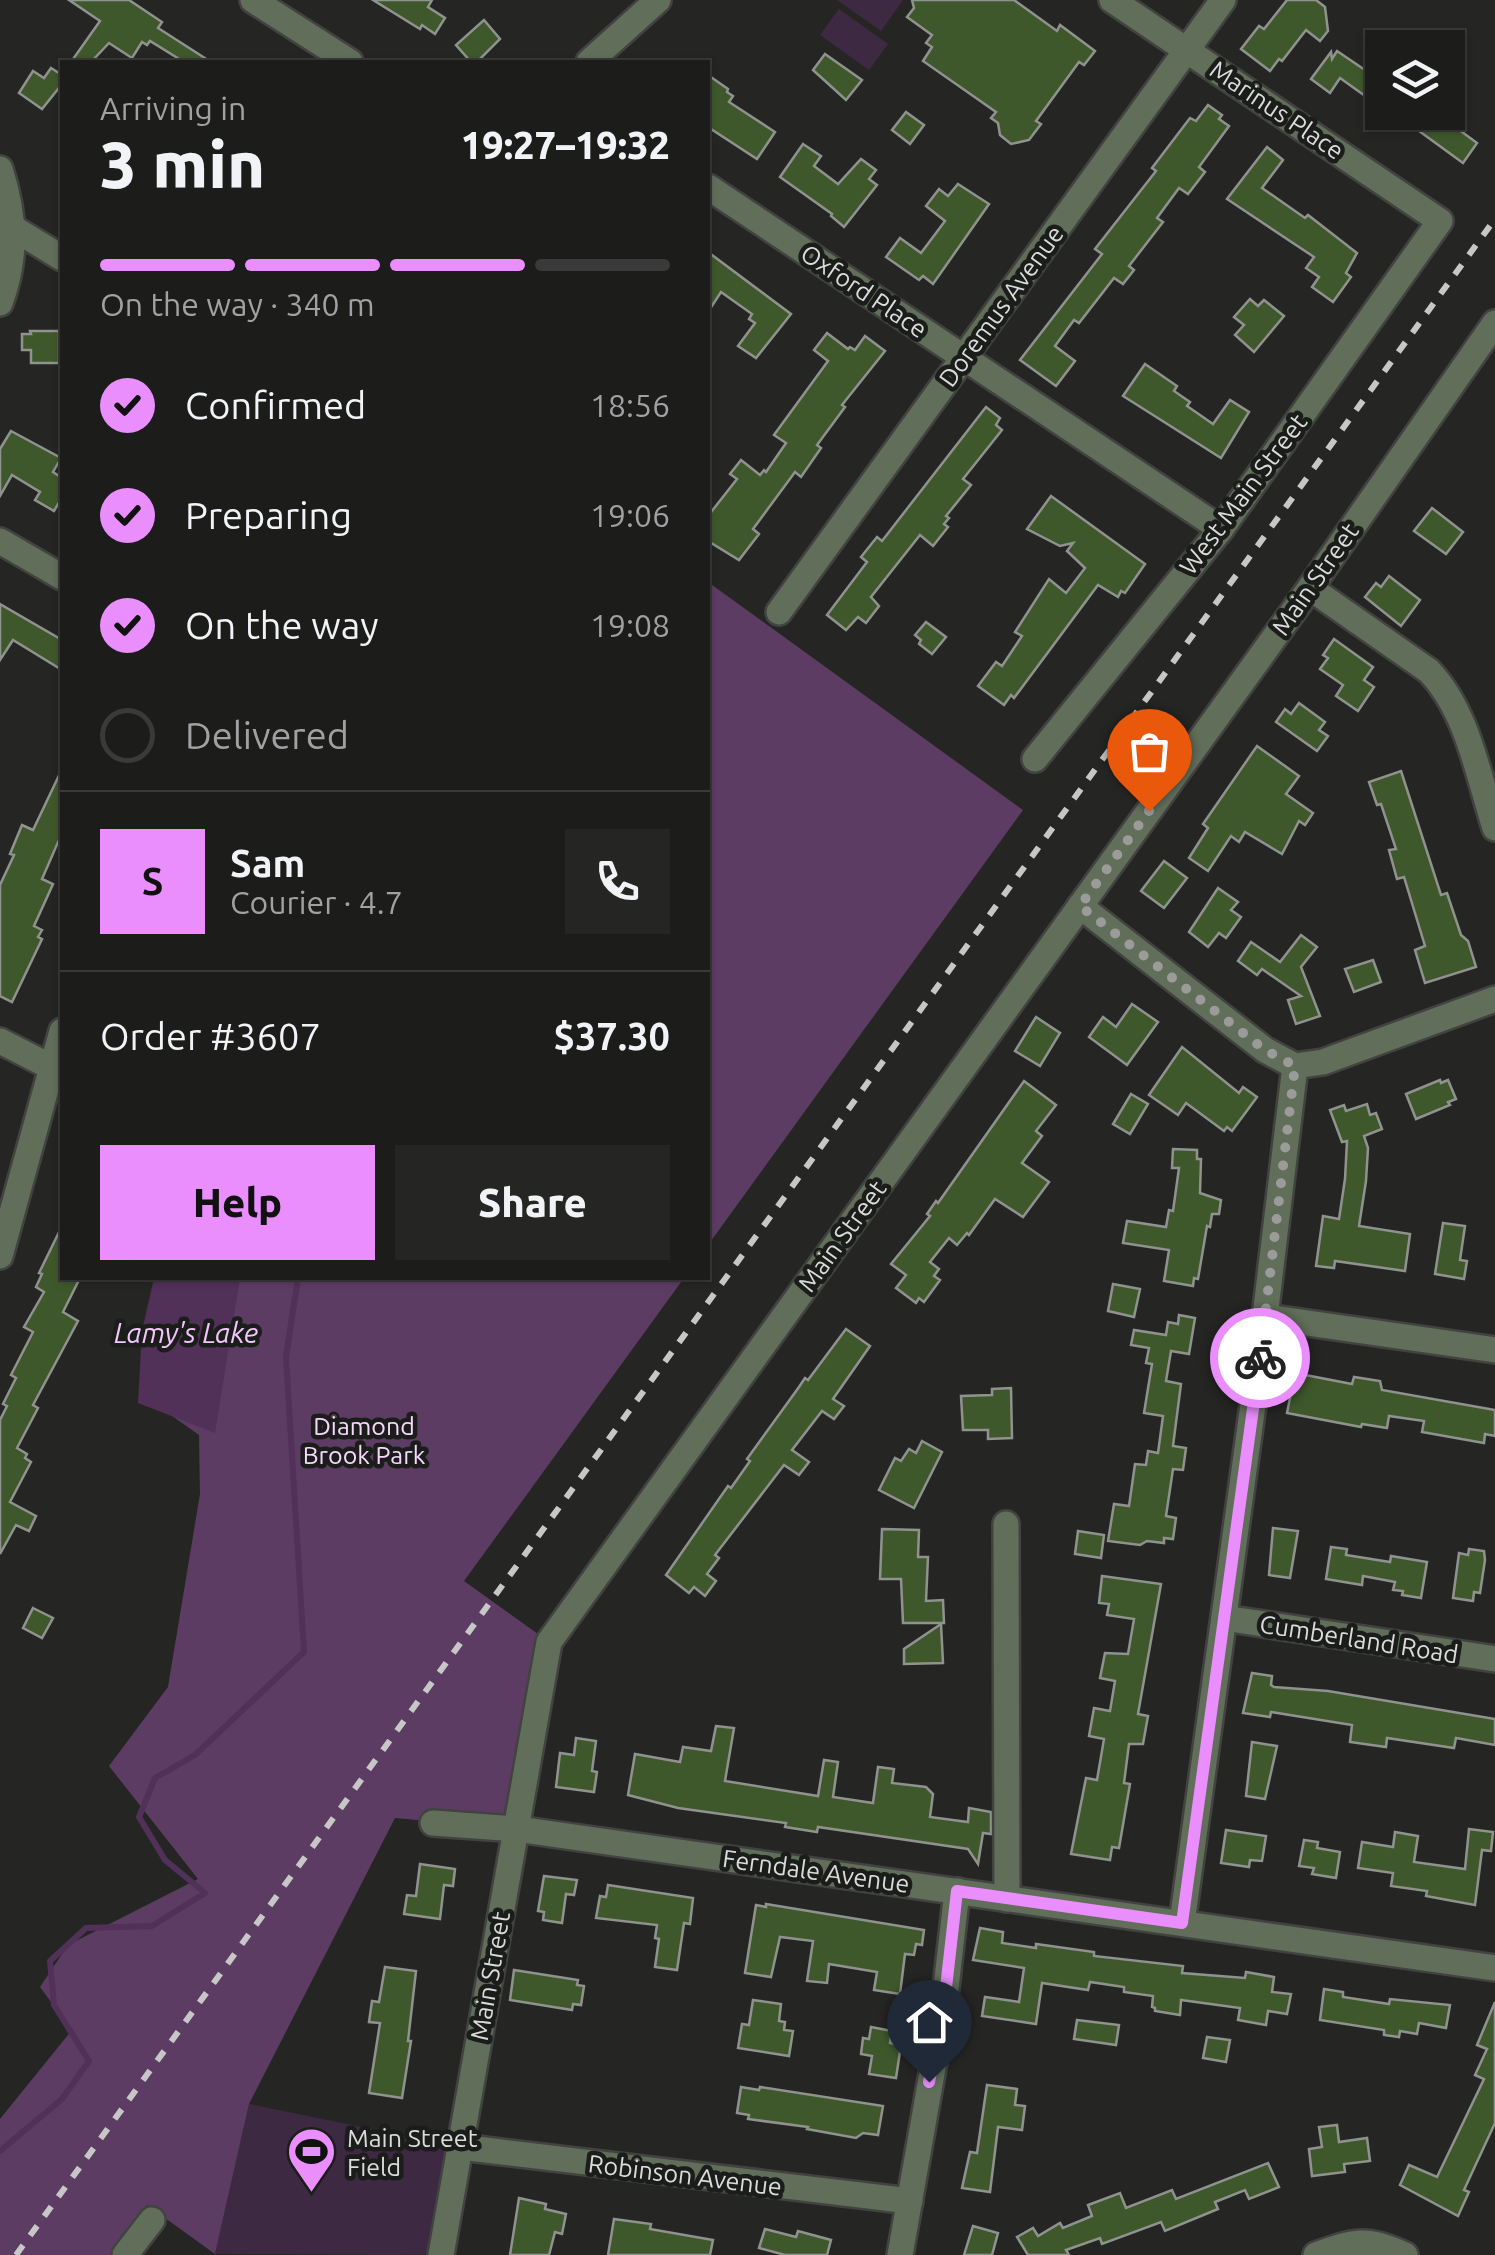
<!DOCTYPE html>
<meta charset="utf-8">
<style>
body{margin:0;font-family:Ubuntu,sans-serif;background:#252524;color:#f1f3f6;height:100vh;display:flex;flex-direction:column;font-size:38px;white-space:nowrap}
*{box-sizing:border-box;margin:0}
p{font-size:32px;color:#a0a1a3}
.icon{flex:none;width:55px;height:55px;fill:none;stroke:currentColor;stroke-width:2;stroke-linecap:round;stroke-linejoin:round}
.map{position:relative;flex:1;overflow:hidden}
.sheet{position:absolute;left:60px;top:60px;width:650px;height:1220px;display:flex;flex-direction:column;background:#1c1c1b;border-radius:0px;box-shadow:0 2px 8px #0004,0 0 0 2px #3a3a3a}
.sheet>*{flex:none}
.controls{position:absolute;left:1365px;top:30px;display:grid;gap:20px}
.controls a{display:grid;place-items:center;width:100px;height:100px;border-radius:0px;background:#1c1c1b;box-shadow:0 2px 8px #0004,0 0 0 2px #3a3a3a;font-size:50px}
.pin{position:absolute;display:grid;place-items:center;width:85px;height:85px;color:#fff;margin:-102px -42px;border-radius:50% 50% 50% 0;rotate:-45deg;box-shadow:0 0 10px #0007}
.pin .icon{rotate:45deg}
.courier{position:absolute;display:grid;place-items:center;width:100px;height:100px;margin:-50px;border:8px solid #ea8dfd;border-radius:50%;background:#fff;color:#222;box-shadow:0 2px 12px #0007}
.summary em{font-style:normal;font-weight:800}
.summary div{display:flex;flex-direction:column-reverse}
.summary{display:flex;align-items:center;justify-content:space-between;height:170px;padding:0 40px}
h1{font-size:65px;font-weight:800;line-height:75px}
.bar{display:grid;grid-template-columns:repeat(4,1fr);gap:15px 10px;align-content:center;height:120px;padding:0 40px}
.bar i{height:12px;border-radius:8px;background:#3a3a3a}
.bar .on{background:#ea8dfd}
.bar p{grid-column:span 4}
.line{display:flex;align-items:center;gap:25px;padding:0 40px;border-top:2px solid #3a3a3a}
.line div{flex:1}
.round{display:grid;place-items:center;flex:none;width:105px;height:105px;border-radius:0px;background:#252524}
ol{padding:0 40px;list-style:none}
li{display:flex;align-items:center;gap:30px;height:110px}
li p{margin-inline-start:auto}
li .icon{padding:10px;border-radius:50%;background:#ea8dfd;color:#111;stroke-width:4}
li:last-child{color:#a0a1a3}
li i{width:55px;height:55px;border:5px solid #3a3a3a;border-radius:50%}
.button{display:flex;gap:20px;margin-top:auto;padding:20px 40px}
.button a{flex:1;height:115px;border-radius:0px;background:#ea8dfd;color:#111;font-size:40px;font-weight:800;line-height:115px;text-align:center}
.button a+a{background:#252524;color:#f1f3f6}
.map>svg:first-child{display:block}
</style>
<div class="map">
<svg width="1495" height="2255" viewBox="0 0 1495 2255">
<rect width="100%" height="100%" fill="#252624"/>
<g fill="#3d2941">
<polygon points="837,0 903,0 881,31"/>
<polygon points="839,9 888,44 869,70 820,35"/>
<polygon points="249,2104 460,2147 441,2255 215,2254"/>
</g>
<g fill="#5d3c64">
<polygon points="708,582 1023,810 708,1245"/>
<polygon points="155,1278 684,1278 464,1581 549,1642 517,1829 395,1818 249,2104 215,2254 147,2205 110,2255 0,2255 0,2119 72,2030 40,1987 68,1945 198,1879 109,1766 168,1687 200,1494 199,1435 144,1396"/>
</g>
<polygon fill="#513158" points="154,1278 240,1278 215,1433 138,1403 142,1331"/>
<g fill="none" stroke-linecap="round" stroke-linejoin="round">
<polyline stroke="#513158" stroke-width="6" points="0,2151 62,2099 89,2061 54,2005 50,1961 86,1928 152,1926 205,1893 165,1860 139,1817 155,1778 195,1755 304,1652 286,1357 298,1278"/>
</g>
<g fill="#3e582b" stroke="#90928f" stroke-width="2.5">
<polygon points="69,0 129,0 162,22 158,28 211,62 184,62 150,41 147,45 142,42 132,58 109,43 91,62 71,62 100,21"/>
<polygon points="373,0 432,0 428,7 445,18 435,34 422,25 420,29"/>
<polygon points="912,0 1014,0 1057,31 1060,25 1095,51 1084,65 1079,62 1036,121 1041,124 1029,140 1011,144 1000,135 998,123 991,118 996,112 923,61 932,47 926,43 932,35 907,17 914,8"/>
<polygon points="1287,0 1316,0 1325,7 1328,31 1320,41 1306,30 1282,61 1279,59 1270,71 1241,49 1259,26 1264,29"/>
<polygon points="484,20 500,39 477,62 471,62 456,45"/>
<polygon points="1337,51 1368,72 1382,52 1382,108 1340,78 1330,93 1311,79 1331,52 1332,59"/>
<polygon points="825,54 862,80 846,100 813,70"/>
<polygon points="51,68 62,75 62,84 42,109 19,93 33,71 44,78"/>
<polygon points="708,75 728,89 727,92 733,96 729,102 775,132 757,159 708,127"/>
<polygon points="1208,105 1222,115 1219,119 1229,126 1199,167 1205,172 1188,194 1179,188 1157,218 1163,222 1129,266 1134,270 1123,284 1114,278 1079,323 1074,320 1055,346 1075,361 1056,386 1020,360 1102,254 1095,249 1156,171 1152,168 1190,118 1196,121"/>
<polygon points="906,112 924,125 910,144 892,130"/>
<polygon points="1393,112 1435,112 1477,143 1463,163"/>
<polygon points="803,144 821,156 814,166 838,184 861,159 876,170 869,179 877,185 844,227 831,216 832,214 780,177"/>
<polygon points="1267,147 1283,160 1262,188 1305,218 1308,215 1357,253 1346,273 1351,277 1333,302 1312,287 1319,277 1306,268 1314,257 1227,199"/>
<polygon points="958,184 989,204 933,284 923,276 919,280 886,257 900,238 921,253 945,221 926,206 939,189 948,196"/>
<polygon points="708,252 791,314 756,358 738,346 755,323 749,319 752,314 721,292 708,312"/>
<polygon points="1250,299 1258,306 1264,300 1284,316 1254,352 1235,335 1244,325 1234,317"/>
<polygon points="30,331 59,331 59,363 31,363 31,350 22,350 22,334 31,334"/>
<polygon points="827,333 848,349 850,347 855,350 865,336 885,351 842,405 845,407 817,445 821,448 801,477 795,472 753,529 759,534 739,560 708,541 708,516 737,479 730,474 741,460 760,475 764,470 766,472 786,443 774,435 828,361 814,350"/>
<polygon points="1145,364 1177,386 1174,391 1190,402 1187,406 1213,424 1230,400 1249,412 1221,458 1123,396"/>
<polygon points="986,407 1000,418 996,425 1002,430 963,479 971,485 946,516 949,518 944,524 948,527 933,546 920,535 871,597 879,606 866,623 858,617 846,630 827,615 867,562 861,557 877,537 882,541"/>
<polygon points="11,431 61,458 53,472 62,478 62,497 54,511 35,500 40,492 12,475 0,496 0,449"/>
<polygon points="1051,496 1145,564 1125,593 1121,591 1118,597 1098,585 1014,698 1011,695 1004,705 978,686 996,662 1002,666 1022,636 1015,632 1049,579 1066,593 1085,568 1067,551 1073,543 1060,546 1027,529"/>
<polygon points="1432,508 1463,532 1446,554 1414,531"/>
<polygon points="1389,576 1420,600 1401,626 1365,597 1376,583 1381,587"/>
<polygon points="0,604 62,640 62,670 13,640 0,660"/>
<polygon points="926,622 946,637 932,654 919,644 921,640 915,635"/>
<polygon points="1334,639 1373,667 1364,680 1374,687 1358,711 1336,696 1343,685 1320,669 1328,658 1323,655"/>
<polygon points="1299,703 1325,722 1319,730 1328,736 1317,751 1276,722 1285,709 1291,714"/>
<polygon points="1257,746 1299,776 1286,794 1313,813 1305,825 1299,821 1282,854 1245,832 1239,842 1231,836 1208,871 1189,858 1208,828 1203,824"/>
<polygon points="62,769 62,833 42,879 53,884 34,926 42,930 38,937 42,939 12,1002 0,996 0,885 14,855 10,854 22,825 33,830"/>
<polygon points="1401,771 1441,895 1447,893 1461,935 1468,941 1476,967 1425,983 1415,950 1425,946 1404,877 1397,879 1389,850 1396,849 1381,804 1377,805 1369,782"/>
<polygon points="1164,861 1187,878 1164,908 1141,891"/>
<polygon points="1218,888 1238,902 1231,910 1241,917 1226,938 1219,933 1208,947 1189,932"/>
<polygon points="1301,935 1317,947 1301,967 1320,1016 1296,1024 1288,1000 1301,996 1262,969 1257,975 1238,961 1251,942 1280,962"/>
<polygon points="1373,960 1381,982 1354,992 1345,969"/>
<polygon points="1132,1004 1158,1022 1127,1065 1089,1037 1103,1017 1116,1027"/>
<polygon points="1036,1017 1060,1033 1040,1066 1015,1051"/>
<polygon points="1182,1047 1239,1093 1243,1087 1257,1097 1232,1131 1227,1127 1224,1131 1186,1103 1178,1115 1149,1095"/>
<polygon points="1440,1080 1441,1083 1448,1080 1456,1099 1448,1102 1450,1105 1416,1119 1406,1094"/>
<polygon points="1024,1081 1056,1105 1036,1131 1042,1136 1022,1163 1049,1182 1023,1217 995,1199 969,1235 967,1233 957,1245 949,1238 930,1262 939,1269 934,1276 940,1280 924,1302 919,1298 916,1303 896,1288 906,1275 891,1264 930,1216 927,1214 936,1201 938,1203"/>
<polygon points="1131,1094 1148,1104 1130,1134 1113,1124"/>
<polygon points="1367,1104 1370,1115 1376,1113 1382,1129 1364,1136 1368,1148 1366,1181 1359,1226 1410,1234 1405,1271 1335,1261 1334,1268 1316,1266 1323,1216 1339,1219 1345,1179 1347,1141 1342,1142 1330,1110 1344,1105 1346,1111"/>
<polygon points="1173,1149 1197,1150 1197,1159 1201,1159 1200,1193 1221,1200 1219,1214 1212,1214 1210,1227 1207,1226 1198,1279 1194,1278 1193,1286 1164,1281 1169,1250 1123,1243 1127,1221 1166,1227 1169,1210 1173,1211 1179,1168 1172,1168"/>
<polygon points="1443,1223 1465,1226 1460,1260 1467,1261 1464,1279 1435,1274"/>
<polygon points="62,1226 62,1278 80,1278 63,1312 78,1321 33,1405 38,1408 17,1448 27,1454 25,1458 31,1462 10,1502 36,1516 29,1531 16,1525 0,1554 0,1420 7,1406 3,1404 16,1378 11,1375 33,1332 24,1327 44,1292 36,1287 42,1274 39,1273"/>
<polygon points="1113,1284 1140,1289 1134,1317 1108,1311"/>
<polygon points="1179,1315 1195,1318 1189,1354 1171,1351 1166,1381 1181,1384 1173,1446 1186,1448 1183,1470 1173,1469 1166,1516 1176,1518 1173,1539 1164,1538 1164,1543 1147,1541 1140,1545 1108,1541 1114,1504 1129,1506 1135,1464 1146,1465 1148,1451 1158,1453 1163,1416 1144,1413 1152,1364 1146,1363 1149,1348 1131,1345 1134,1330 1166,1335 1168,1322 1178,1324"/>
<polygon points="846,1329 870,1346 833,1399 844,1406 834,1419 822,1411 792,1450 809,1462 799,1475 784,1465 715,1555 719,1558 707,1574 716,1581 705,1596 694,1587 689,1593 666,1575 728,1486 731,1488 750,1461 747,1459 799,1387 805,1378 808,1380"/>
<polygon points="1295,1373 1352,1384 1354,1377 1380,1381 1382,1390 1495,1410 1495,1436 1485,1434 1484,1443 1422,1432 1424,1421 1389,1416 1387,1428 1362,1424 1361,1427 1287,1413"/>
<polygon points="1011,1388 1012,1438 988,1439 988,1430 963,1430 961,1396 992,1395 992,1389"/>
<polygon points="922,1441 942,1452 914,1508 879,1490 895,1458 901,1461 909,1449 916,1453"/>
<polygon points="1273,1528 1298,1531 1290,1578 1269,1575"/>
<polygon points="882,1529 919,1530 918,1557 928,1557 926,1601 943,1600 944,1623 903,1623 901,1579 880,1579"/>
<polygon points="1078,1531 1104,1535 1101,1558 1075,1554"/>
<polygon points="1331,1547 1347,1549 1346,1555 1390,1562 1391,1556 1427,1562 1421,1598 1402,1595 1403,1591 1393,1590 1395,1582 1363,1576 1362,1585 1326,1579"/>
<polygon points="1469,1549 1484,1551 1485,1560 1480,1593 1474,1592 1473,1601 1453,1598 1459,1553 1468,1555"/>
<polygon points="1102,1576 1161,1584 1138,1714 1148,1716 1143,1744 1129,1744 1124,1783 1130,1784 1119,1848 1112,1847 1110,1860 1071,1854 1086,1778 1097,1780 1104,1739 1089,1736 1094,1708 1110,1711 1115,1681 1100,1678 1105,1653 1128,1654 1134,1619 1107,1615 1109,1604 1099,1603"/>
<polygon points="33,1608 53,1618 42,1638 23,1628"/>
<polygon points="941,1624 943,1663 904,1664 904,1649"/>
<polygon points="1252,1673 1272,1676 1271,1685 1274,1687 1328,1691 1495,1719 1495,1745 1456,1738 1454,1748 1387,1738 1386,1747 1350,1742 1352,1725 1271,1712 1270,1717 1243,1713"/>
<polygon points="716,1726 734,1728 725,1781 818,1796 824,1760 838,1762 833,1797 873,1803 878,1767 894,1769 892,1783 926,1787 933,1794 930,1817 968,1822 969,1808 991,1812 991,1834 983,1833 978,1864 968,1849 818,1827 817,1832 785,1827 786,1823 678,1808 628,1795 635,1754 680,1762 683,1747 711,1751"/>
<polygon points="576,1738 596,1741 592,1771 597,1772 594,1792 556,1787 560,1753 574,1755"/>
<polygon points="1252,1742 1277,1746 1265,1799 1246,1796"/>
<polygon points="1469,1829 1493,1832 1491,1851 1482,1850 1475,1905 1426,1896 1427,1891 1391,1886 1393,1873 1358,1868 1362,1842 1393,1847 1395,1832 1418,1836 1414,1862 1465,1869"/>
<polygon points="1226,1830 1266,1836 1262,1861 1250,1860 1249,1867 1221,1863"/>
<polygon points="1304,1840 1318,1842 1317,1848 1340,1852 1336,1878 1312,1874 1314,1868 1299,1866"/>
<polygon points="420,1864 455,1869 453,1886 444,1885 440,1919 404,1914 407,1895 416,1896"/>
<polygon points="544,1876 577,1880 574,1895 566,1894 562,1923 543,1920 544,1912 538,1911"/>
<polygon points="608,1885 693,1898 690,1924 684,1923 677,1970 655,1967 659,1939 655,1938 657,1925 596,1918 600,1896 606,1897"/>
<polygon points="766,1904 924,1930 922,1945 916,1944 914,1955 905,1954 900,1994 874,1990 877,1972 829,1964 827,1983 807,1981 813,1941 780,1937 771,1977 745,1973 756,1905 766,1907"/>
<polygon points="980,1928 1003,1932 1002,1943 1036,1948 1036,1944 1094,1952 1094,1956 1183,1966 1182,1973 1245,1978 1246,1972 1274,1977 1272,1992 1291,1994 1287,2014 1268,2011 1266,2025 1238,2020 1240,2008 1181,2000 1180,2015 1155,2011 1155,2008 1152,2007 1153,1996 1124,1992 1124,1987 1090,1982 1088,1990 1042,1983 1036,2024 982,2016 985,1997 1019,2002 1024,1968 973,1960"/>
<polygon points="385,1967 416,1971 408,2041 411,2041 402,2098 369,2093 380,2023 369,2022 372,2001 379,2002"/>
<polygon points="514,1970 578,1980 577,1985 584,1986 581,2005 573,2004 572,2010 510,2000"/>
<polygon points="1324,1989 1343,1992 1343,1997 1389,2004 1390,1999 1450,2005 1446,2028 1419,2023 1417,2034 1400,2031 1399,2037 1384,2035 1384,2030 1320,2020"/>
<polygon points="753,2000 781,2004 779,2021 785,2022 784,2030 793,2031 789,2056 738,2048 742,2024 749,2025"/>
<polygon points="1495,2002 1495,2123 1464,2190 1469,2192 1458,2216 1400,2185 1409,2165 1437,2177 1484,2079 1475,2075 1487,2049 1477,2045"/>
<polygon points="1077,2020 1119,2025 1116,2045 1074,2039"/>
<polygon points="871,2027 892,2031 890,2043 901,2045 896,2078 869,2074 872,2056 861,2054 863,2038 869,2039"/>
<polygon points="1207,2037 1230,2040 1226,2062 1203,2058"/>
<polygon points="987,2085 1017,2089 1015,2105 1025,2106 1022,2130 998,2127 990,2192 962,2188 970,2152 977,2153"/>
<polygon points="741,2087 759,2090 760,2087 883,2106 878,2135 863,2133 856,2138 807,2129 808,2127 748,2119 749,2115 737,2113"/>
<polygon points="1337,2125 1339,2142 1367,2138 1370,2161 1344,2164 1345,2172 1312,2176 1309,2149 1322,2147 1319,2127"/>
<polygon points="1268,2163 1279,2187 1249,2199 1245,2190 1215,2202 1218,2209 1165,2231 1161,2222 1102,2244 1100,2238 1066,2250 1069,2255 1028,2255 1017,2237 1033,2228 1038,2236 1060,2223 1063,2228 1092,2216 1088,2205 1120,2193 1126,2208 1172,2190 1176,2199"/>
<polygon points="519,2198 546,2204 545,2209 566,2214 562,2234 555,2232 549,2255 510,2255"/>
<polygon points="614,2219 651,2224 650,2229 713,2240 710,2255 608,2255"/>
<polygon points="973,2226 998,2233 992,2255 964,2255"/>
<polygon points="765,2229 796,2237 798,2231 831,2240 827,2255 785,2255 759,2248"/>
</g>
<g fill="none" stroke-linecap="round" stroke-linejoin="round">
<defs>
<g id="minor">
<polyline points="253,0 350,62"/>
<polyline points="589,62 658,0"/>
<path d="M 0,169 C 15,216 17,257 0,303"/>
<polyline points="708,187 1221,529"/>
<polyline points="13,228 62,258"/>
<polyline points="0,541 62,577"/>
<path d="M 1310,588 L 1429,671 C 1468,712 1478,775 1495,828"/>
<polyline points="779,612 1223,0"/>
<polyline points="1035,759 1221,529 1440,221 1112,0"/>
<polyline points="1080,906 1265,1050 1295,1066 1323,1062 1495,999"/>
<polyline points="0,1041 51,1067"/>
<polyline points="0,1256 62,1031"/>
<polyline points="1265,1317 1495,1350"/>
<polyline points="1006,1524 1007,1899"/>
<polyline points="1224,1618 1495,1659"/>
<polyline points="433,1823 517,1829 1495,1968"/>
<polyline points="1182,1923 1265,1317 1295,1066"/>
<polyline points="460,2147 910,2201"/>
<polyline points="125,2255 152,2220"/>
<polyline points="441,2255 549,1642 1310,588 1495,323"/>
<polyline points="900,2255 944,2005 957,1891"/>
<path d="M 1316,2255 C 1354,2241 1367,2237 1405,2255"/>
</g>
</defs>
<use href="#minor" stroke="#424341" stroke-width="30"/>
<use href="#minor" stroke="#616e5a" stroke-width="25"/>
<polyline stroke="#c6c7c6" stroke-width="6" stroke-dasharray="12 12" stroke-linecap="butt" points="16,2255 1495,219"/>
</g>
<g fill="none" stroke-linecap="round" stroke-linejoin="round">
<polyline stroke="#9b9c9a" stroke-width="10" stroke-dasharray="0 18" points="1149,811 1080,906 1265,1050 1295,1066 1260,1358"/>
<polyline stroke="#ea8dfd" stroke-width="12" points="929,2082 944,2005 957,1891 1182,1923 1260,1358"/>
</g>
<defs>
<symbol id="stadium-pin" viewBox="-11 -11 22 30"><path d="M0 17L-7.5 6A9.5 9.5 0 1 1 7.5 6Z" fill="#ea8dfd" stroke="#1b1d1b"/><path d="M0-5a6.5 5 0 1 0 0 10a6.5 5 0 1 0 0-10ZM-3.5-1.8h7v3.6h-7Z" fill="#111"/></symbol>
</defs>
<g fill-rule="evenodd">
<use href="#stadium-pin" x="284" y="2124" width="55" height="75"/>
</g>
<g text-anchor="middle" stroke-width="9" stroke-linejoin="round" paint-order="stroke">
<g font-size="25" fill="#dadbda" stroke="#1b1d1b">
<text transform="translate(1277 110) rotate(34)" y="9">Marinus Place</text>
<text transform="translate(864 291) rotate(34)" y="9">Oxford Place</text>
<text transform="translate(1001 306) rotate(-54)" y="9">Doremus Avenue</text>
<text transform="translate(1243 494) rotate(-53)" y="9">West Main Street</text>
<text transform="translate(1315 579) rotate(-55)" y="9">Main Street</text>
<text transform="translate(842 1236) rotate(-54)" y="9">Main Street</text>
<text transform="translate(1359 1639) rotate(9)" y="9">Cumberland Road</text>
<text transform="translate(816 1871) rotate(8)" y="9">Ferndale Avenue</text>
<text transform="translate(490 1976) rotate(-80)" y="9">Main Street</text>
<text transform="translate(685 2175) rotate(7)" y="9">Robinson Avenue</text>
</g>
<g font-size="25" fill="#f8d7ff" stroke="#1b1d1b">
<text x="364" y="1435">Diamond<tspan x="364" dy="29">Brook Park</tspan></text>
</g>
<g font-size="25" fill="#dadbda" stroke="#1b1d1b" text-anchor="start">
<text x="347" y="2147">Main Street<tspan x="347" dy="29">Field</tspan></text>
</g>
<g font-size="28" font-style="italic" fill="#f2c6fb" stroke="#1b1d1b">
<text x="186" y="1343">Lamy's Lake</text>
</g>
</g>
</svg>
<div class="controls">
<a><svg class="icon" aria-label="layers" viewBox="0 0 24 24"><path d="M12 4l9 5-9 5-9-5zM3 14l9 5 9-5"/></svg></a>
</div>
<div class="pin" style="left:1149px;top:811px;background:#ea580c"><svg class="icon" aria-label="bag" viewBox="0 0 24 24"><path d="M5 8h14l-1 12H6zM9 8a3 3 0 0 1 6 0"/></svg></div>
<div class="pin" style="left:929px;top:2082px;background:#1f2937"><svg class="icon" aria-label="home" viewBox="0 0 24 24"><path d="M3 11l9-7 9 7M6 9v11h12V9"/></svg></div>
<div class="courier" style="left:1260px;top:1358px"><svg class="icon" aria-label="bike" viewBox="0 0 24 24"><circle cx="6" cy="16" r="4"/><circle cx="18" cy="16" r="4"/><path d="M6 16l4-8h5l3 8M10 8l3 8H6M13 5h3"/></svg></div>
<section class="sheet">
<div class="summary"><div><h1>3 min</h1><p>Arriving in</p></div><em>19:27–19:32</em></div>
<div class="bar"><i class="on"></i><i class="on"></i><i class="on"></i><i></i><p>On the way · 340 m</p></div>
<ol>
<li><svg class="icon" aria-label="check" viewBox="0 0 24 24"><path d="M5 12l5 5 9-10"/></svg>Confirmed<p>18:56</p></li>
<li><svg class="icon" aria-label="check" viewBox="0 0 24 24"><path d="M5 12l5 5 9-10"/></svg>Preparing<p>19:06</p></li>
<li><svg class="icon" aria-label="check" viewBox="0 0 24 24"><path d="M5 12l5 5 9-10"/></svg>On the way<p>19:08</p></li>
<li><i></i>Delivered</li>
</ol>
<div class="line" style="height:180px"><b class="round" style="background:#ea8dfd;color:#111">S</b><div><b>Sam</b><p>Courier · 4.7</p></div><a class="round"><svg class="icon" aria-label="phone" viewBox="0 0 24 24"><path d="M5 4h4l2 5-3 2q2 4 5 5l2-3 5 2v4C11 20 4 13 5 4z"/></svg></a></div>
<div class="line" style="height:130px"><div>Order #3607</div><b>$37.30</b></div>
<div class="button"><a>Help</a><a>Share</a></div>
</section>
</div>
